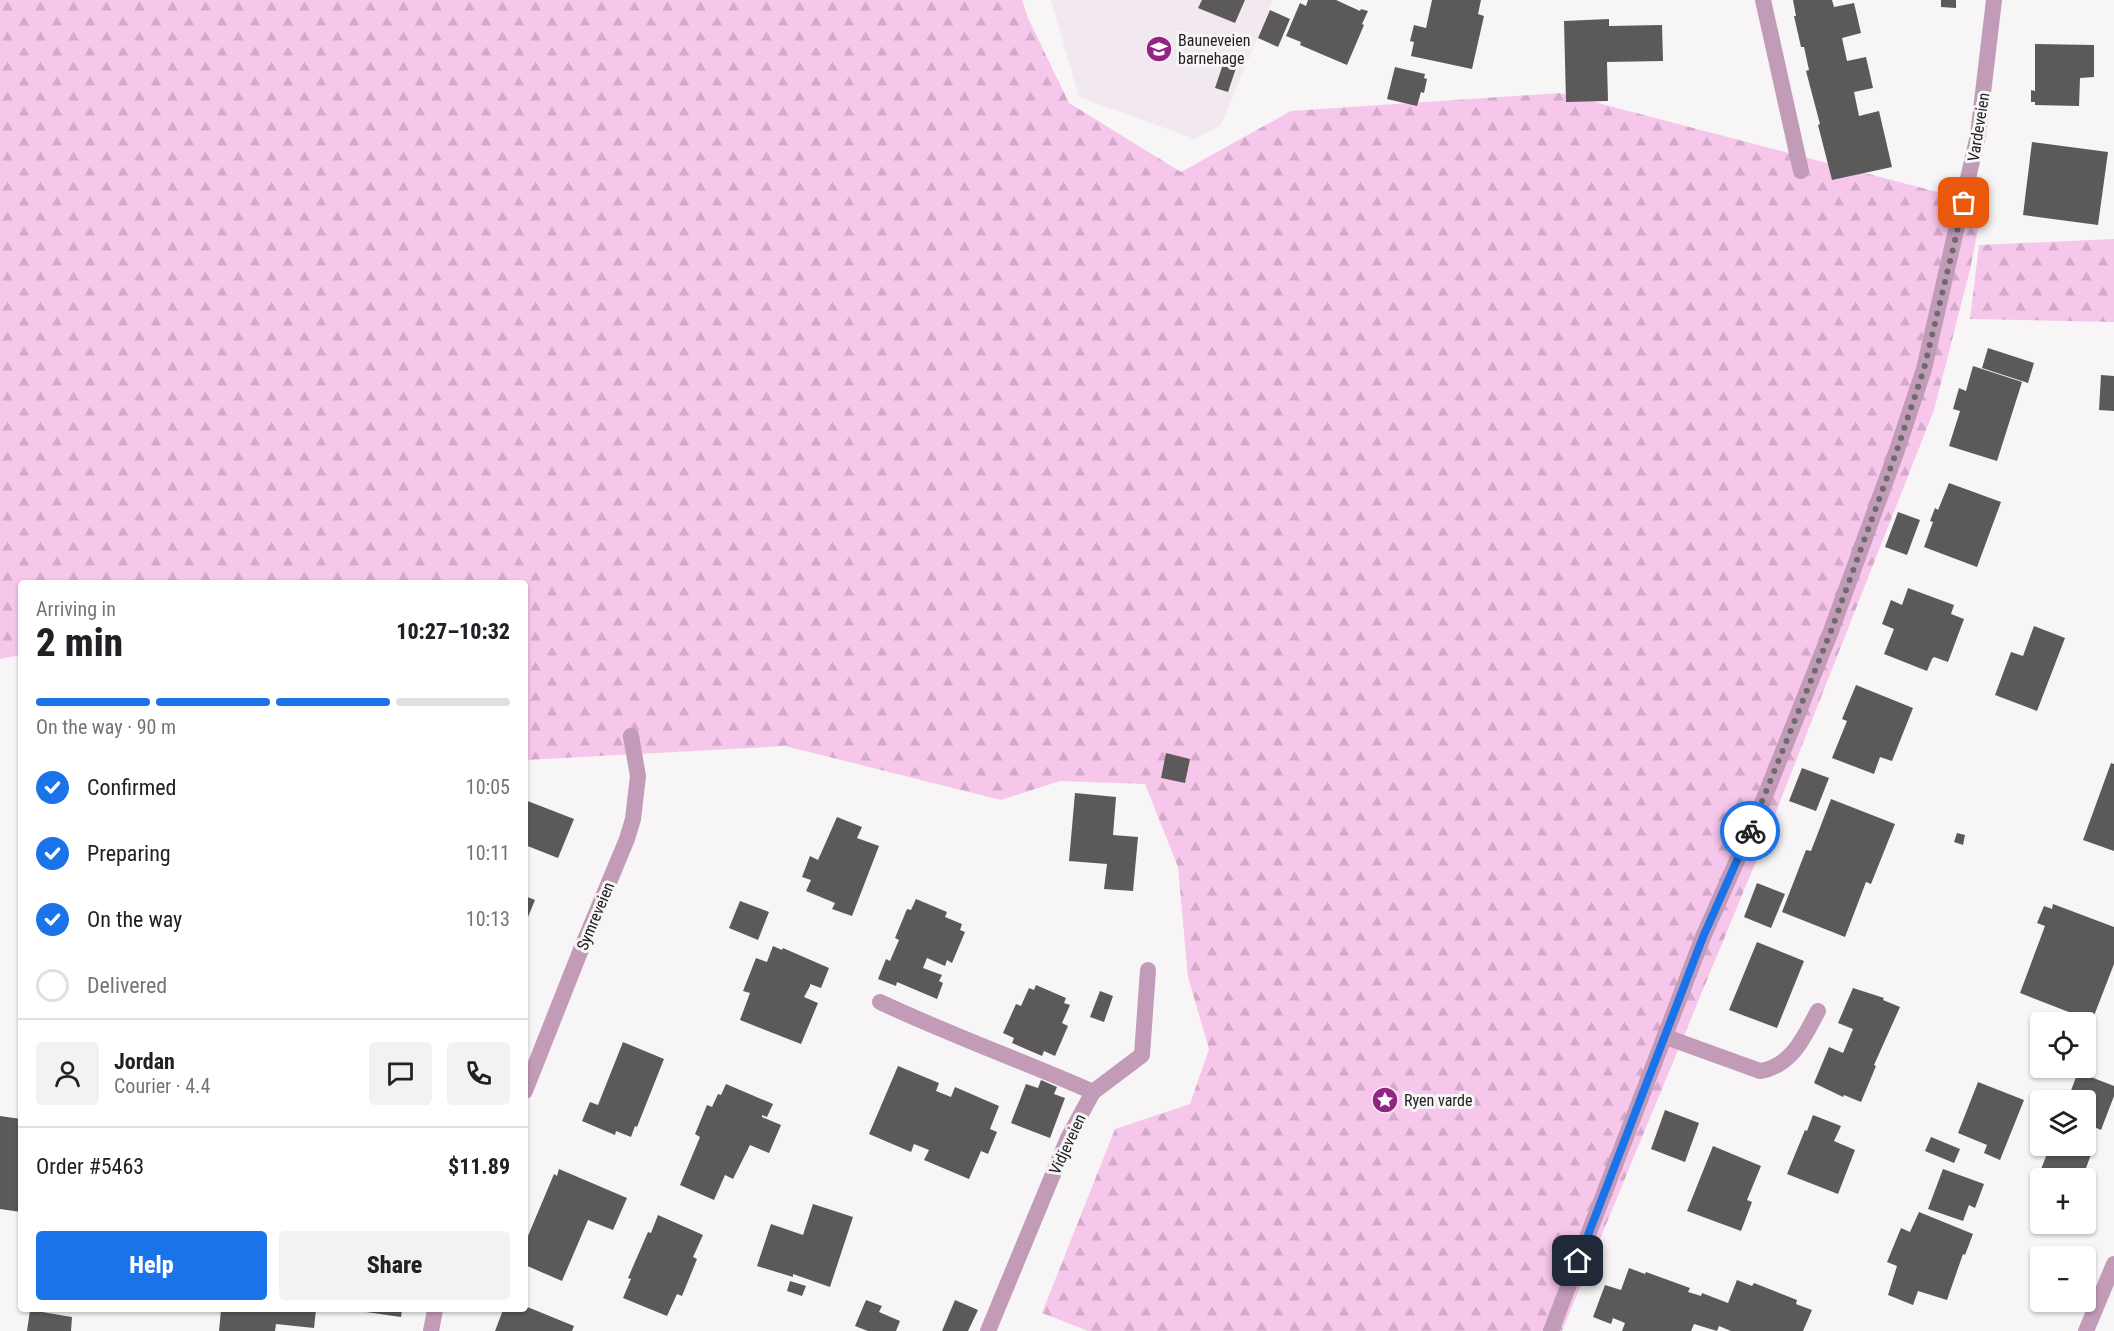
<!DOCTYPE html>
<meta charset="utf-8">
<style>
body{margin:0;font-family:"Roboto Condensed",sans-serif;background:#f2f2f2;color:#202124;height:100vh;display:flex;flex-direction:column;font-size:22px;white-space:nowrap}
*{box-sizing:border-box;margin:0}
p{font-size:20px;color:#757577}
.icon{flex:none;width:33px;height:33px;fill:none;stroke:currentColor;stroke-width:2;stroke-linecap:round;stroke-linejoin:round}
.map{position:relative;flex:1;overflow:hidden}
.drawer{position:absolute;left:18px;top:580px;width:510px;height:732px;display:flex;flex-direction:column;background:#fff;border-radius:6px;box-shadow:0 2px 4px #0004}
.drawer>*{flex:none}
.tools{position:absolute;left:2030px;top:1012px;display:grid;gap:12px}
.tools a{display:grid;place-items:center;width:66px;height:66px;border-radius:6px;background:#fff;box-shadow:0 2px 4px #0004;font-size:30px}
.pin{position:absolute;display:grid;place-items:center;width:51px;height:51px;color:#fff;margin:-26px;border-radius:12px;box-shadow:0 3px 9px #0006}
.courier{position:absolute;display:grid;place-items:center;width:60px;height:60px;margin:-30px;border:4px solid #1a73e8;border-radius:50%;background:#fff;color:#222;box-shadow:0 2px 8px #0007}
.headline em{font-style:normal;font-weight:800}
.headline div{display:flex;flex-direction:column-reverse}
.headline{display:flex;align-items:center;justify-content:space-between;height:102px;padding:0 18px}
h1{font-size:39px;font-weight:800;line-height:45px}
.bar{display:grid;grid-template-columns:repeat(4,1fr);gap:9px 6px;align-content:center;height:72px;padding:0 18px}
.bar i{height:8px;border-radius:4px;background:#e0e0e0}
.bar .current{background:#1a73e8}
.bar p{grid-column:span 4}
.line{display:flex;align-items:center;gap:15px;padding:0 18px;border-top:2px solid #e0e0e0}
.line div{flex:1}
.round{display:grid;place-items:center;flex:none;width:63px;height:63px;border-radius:6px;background:#f2f2f2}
ol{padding:0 18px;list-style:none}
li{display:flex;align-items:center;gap:18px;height:66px}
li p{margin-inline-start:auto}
li .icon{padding:6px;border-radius:50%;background:#1a73e8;color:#fff;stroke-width:4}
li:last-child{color:#757577}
li i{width:33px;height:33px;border:3px solid #e0e0e0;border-radius:50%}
.cta{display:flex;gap:12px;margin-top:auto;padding:12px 18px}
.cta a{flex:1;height:69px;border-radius:6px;background:#1a73e8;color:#fff;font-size:24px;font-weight:800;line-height:69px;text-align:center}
.cta a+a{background:#f2f2f2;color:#202124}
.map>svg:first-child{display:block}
</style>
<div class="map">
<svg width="2114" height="1331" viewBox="0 0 2114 1331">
<defs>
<pattern id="forest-firs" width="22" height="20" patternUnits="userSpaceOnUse" patternTransform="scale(1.5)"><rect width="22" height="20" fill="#f6c6eb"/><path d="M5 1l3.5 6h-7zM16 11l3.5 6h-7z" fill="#d3aac9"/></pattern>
</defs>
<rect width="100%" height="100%" fill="#f8f5f7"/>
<polygon fill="#f2e8f0" points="1051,0 1273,0 1221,125 1195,139 1079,97"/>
<g fill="url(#forest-firs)">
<polygon points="0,0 1022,0 1028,18 1069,103 1181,172 1291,111 1560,93 1983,204 1970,270 1934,410 1766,837 1562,1331 1088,1331 1042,1313 1115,1129 1190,1104 1209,1049 1188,977 1178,867 1145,784 1060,781 1001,800 785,746 525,760 525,584 21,584 21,655 0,659"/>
<polygon points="2114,239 2114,322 1970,319 1979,245"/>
</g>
<g fill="#5c595b">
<polygon points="1202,0 1245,0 1235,23 1198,8"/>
<polygon points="1308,0 1336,0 1360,11 1361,9 1368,11 1362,24 1364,25 1347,65 1300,45 1301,42 1286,36 1300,3 1306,6"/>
<polygon points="1432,0 1481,0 1478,14 1484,16 1472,69 1411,56 1414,42 1410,41 1414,25 1426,28"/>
<polygon points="1793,0 1832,0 1834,7 1854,3 1861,33 1842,38 1847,61 1866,57 1873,88 1854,92 1859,116 1879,111 1892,167 1832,180 1818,125 1820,124 1806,71 1809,70 1804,47 1801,47 1794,16 1796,16"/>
<polygon points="1941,0 1956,0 1956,8 1941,7"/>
<polygon points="1270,10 1290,19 1278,47 1258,38"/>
<polygon points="1609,19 1609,26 1662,25 1663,61 1607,62 1608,101 1566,102 1564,21"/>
<polygon points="2035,44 2094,45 2094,77 2080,78 2079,106 2035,105 2035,102 2031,102 2031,90 2035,91"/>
<polygon points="1223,64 1236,68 1228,92 1215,88"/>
<polygon points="1395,67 1425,74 1424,78 1427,79 1424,93 1421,92 1417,106 1387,99"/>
<polygon points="2032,142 2108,152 2098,225 2023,215"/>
<polygon points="1988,348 2034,363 2028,383 1982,368"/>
<polygon points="1973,366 2022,382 1997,461 1949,446 1960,411 1953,409 1959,388 1966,391"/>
<polygon points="2101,375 2114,376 2114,411 2099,410"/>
<polygon points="1949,483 2001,502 1977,567 1924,547 1933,522 1930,521 1935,508 1938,510"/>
<polygon points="1898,512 1920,520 1907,555 1885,547"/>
<polygon points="1908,588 1954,605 1951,614 1964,619 1948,662 1934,657 1932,659 1927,671 1884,654 1894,629 1882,624 1891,600 1902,605"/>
<polygon points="2034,626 2065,638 2037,711 1995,695 2011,652 2023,656"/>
<polygon points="1856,685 1913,708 1892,761 1880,757 1874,774 1832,758 1847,721 1842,719"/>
<polygon points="1166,753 1190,759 1185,783 1161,778"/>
<polygon points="2111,763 2114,764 2114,851 2083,840"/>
<polygon points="1802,768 1829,778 1816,811 1789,801"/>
<polygon points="1075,793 1116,797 1113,835 1138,837 1133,891 1104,889 1107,864 1069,861"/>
<polygon points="1831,799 1895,824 1871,884 1866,882 1845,937 1782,912 1806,850 1811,851"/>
<polygon points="525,800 574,819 558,858 525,845"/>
<polygon points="837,817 862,827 857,838 879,846 852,916 832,909 835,903 806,891 811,880 802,877 810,856 818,860"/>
<polygon points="1957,833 1965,835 1963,845 1954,842"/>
<polygon points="1757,883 1785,894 1771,928 1744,917"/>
<polygon points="525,896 535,900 528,917 525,916"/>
<polygon points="916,899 947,912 945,917 962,924 960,930 965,932 952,963 947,960 945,966 927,958 923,968 942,975 939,981 943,983 937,999 897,982 896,986 878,979 886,959 890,961 899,940 895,938 907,909 911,910"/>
<polygon points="740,901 769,912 758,940 729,928"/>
<polygon points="2053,904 2114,927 2114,964 2092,1021 2020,993 2045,926 2037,923 2044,906 2052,909"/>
<polygon points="1757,942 1804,961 1777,1028 1729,1010"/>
<polygon points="773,946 782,950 783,948 829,968 821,988 810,984 810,986 804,997 818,1003 801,1044 740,1020 750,993 743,991 756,958 767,962"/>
<polygon points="1036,985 1066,998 1064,1003 1070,1005 1062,1023 1068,1026 1055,1056 1044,1051 1042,1056 1012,1043 1014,1038 1003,1033 1016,1004 1021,1006 1029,988 1034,990"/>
<polygon points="1853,988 1884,998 1883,1000 1900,1007 1874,1065 1876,1066 1861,1102 1844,1095 1843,1097 1814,1083 1829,1047 1843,1053 1853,1029 1838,1023"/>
<polygon points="1100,991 1113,996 1104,1022 1090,1017"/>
<polygon points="623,1042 664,1059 637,1127 635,1126 631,1137 616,1131 615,1135 582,1121 590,1102 598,1105"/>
<polygon points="898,1066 939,1083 936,1091 951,1097 955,1087 999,1106 990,1129 997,1132 988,1154 981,1151 969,1179 924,1160 929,1150 914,1144 911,1152 869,1134"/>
<polygon points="2078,1072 2114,1086 2114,1096 2101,1130 2092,1126 2085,1143 2085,1101 2067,1101"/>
<polygon points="1041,1080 1057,1087 1054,1094 1065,1098 1050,1138 1011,1123 1026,1084 1038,1088"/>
<polygon points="1978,1082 2024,1100 2000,1160 1984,1153 1987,1145 1958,1133"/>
<polygon points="726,1084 773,1104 767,1117 762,1115 762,1117 781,1125 769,1153 750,1145 733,1179 725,1175 714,1200 680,1185 700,1137 695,1134 707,1105 712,1107 718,1094 721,1095"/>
<polygon points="1665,1110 1699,1123 1685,1162 1651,1149"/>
<polygon points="1813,1115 1841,1126 1834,1141 1855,1150 1838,1194 1787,1174 1805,1130 1807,1131"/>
<polygon points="0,1116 21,1119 21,1212 0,1209"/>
<polygon points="1931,1137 1960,1149 1954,1163 1925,1151"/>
<polygon points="1713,1146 1761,1166 1747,1200 1752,1202 1741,1231 1687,1211"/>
<polygon points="2050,1146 2084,1146 2093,1149 2082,1179 2038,1177"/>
<polygon points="559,1169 627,1198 613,1230 588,1220 562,1281 525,1265 525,1243 554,1174 557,1176"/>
<polygon points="1943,1169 1984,1184 1975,1208 1969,1205 1963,1221 1928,1209"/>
<polygon points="813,1204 853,1217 830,1287 793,1274 793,1277 757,1266 771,1224 803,1235"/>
<polygon points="1919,1212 1973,1234 1965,1255 1963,1254 1947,1300 1918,1291 1913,1305 1888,1295 1897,1266 1887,1262 1901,1228 1910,1232"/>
<polygon points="658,1215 703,1235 693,1257 697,1259 682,1296 677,1294 667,1316 623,1298 631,1279 628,1278 648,1232 651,1233"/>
<polygon points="1629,1268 1645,1274 1646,1272 1690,1288 1688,1292 1701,1296 1702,1293 1728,1303 1737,1280 1752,1286 1754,1283 1797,1300 1796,1304 1812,1310 1803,1331 1731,1331 1719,1326 1717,1331 1694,1324 1691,1331 1622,1331 1625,1323 1613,1318 1611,1324 1593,1317 1605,1285 1621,1290"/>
<polygon points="790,1281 806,1286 802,1296 787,1291"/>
<polygon points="866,1300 882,1306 879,1312 900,1321 896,1331 868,1331 855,1326"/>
<polygon points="955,1300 978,1310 968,1331 942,1331"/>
<polygon points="525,1306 574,1326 572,1331 495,1331 503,1310 525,1310"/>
<polygon points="30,1310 72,1317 71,1331 27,1331"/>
<polygon points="221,1310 316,1310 314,1328 276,1324 275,1331 219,1331"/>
<polygon points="367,1310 402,1310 401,1317 366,1312"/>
</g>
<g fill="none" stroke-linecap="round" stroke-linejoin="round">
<g stroke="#c29bb9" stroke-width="16">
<polyline points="1763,0 1801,171"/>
<path d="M 880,1002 C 950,1035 1023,1061 1093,1092"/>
<path d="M 1666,1037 L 1760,1071 C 1792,1066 1804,1037 1818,1011"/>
</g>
<g stroke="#c29bb9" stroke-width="16">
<polyline points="525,1091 580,952 627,839 633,819 638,776 631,736"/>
<polyline points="431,1331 435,1310"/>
<polyline points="988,1331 1068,1138 1093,1092 1142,1055 1148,970"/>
<polyline points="1551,1331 1703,937 1759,811 1831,631 1896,453 1924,369 1978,135 1994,0"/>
<polyline points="2086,1331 2114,1264"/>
</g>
</g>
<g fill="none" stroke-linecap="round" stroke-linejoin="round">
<polyline stroke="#6d6b6d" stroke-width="6" stroke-dasharray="0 10.8" points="1750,831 1831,631 1896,453 1924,369 1964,203"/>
<polyline stroke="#1a73e8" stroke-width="8" points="1578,1261 1703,937 1750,831"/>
</g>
<defs>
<symbol id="school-disc" viewBox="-11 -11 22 22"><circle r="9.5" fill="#942484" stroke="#f8f5f7"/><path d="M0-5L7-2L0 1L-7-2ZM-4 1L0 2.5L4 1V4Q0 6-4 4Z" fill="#fff"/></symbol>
<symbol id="sight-disc" viewBox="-11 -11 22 22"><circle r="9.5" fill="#942484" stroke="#f8f5f7"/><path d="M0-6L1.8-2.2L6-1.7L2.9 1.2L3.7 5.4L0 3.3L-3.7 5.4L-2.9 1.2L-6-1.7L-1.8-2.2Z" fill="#fff"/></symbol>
</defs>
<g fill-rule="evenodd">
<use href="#school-disc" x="1144" y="34" width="30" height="30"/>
<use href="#sight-disc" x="1370" y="1085" width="30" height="30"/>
</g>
<g text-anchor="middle" stroke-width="6" stroke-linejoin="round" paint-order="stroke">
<g font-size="16" fill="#222122" stroke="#f8f5f7" text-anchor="start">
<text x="1178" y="46">Bauneveien<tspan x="1178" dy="18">barnehage</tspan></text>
<text x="1404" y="1106">Ryen varde</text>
</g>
<g font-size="16" fill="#222122" stroke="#f8f5f7">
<text transform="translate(1978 127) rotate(-81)" y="6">Vardeveien</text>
<text transform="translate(595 916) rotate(-67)" y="6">Symreveien</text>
<text transform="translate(1067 1144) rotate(-65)" y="6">Vidjeveien</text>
</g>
</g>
</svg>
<div class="tools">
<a><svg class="icon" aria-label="locate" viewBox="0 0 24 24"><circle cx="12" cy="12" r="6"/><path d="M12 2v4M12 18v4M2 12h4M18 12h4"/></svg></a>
<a><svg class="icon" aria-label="layers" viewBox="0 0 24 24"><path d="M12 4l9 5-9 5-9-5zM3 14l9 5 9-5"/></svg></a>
<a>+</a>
<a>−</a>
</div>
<div class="pin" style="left:1964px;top:203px;background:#ea580c"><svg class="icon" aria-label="bag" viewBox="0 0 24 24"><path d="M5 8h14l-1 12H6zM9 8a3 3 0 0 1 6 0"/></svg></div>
<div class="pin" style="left:1578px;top:1261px;background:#1f2937"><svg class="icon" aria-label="home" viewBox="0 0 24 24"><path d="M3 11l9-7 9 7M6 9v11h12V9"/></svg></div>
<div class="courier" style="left:1750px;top:831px"><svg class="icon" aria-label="bike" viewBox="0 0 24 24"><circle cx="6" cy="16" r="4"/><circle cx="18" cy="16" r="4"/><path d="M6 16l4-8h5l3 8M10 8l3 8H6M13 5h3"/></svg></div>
<section class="drawer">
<div class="headline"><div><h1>2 min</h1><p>Arriving in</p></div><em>10:27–10:32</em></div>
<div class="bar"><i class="current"></i><i class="current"></i><i class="current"></i><i></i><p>On the way · 90 m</p></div>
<ol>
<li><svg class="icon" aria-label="check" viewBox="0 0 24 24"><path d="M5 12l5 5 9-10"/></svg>Confirmed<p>10:05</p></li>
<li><svg class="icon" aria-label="check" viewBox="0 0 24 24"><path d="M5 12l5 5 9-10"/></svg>Preparing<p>10:11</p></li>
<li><svg class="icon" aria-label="check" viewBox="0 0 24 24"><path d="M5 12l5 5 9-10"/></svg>On the way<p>10:13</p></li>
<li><i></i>Delivered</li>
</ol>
<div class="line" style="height:108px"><a class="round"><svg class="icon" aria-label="person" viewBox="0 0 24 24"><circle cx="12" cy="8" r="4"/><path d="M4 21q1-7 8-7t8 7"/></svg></a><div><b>Jordan</b><p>Courier · 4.4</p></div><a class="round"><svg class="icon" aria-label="chat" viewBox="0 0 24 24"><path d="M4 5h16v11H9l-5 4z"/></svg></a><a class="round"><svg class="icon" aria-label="phone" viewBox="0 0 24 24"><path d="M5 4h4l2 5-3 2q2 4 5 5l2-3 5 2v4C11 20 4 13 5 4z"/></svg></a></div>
<div class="line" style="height:78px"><div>Order #5463</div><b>$11.89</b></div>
<div class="cta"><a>Help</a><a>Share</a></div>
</section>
</div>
